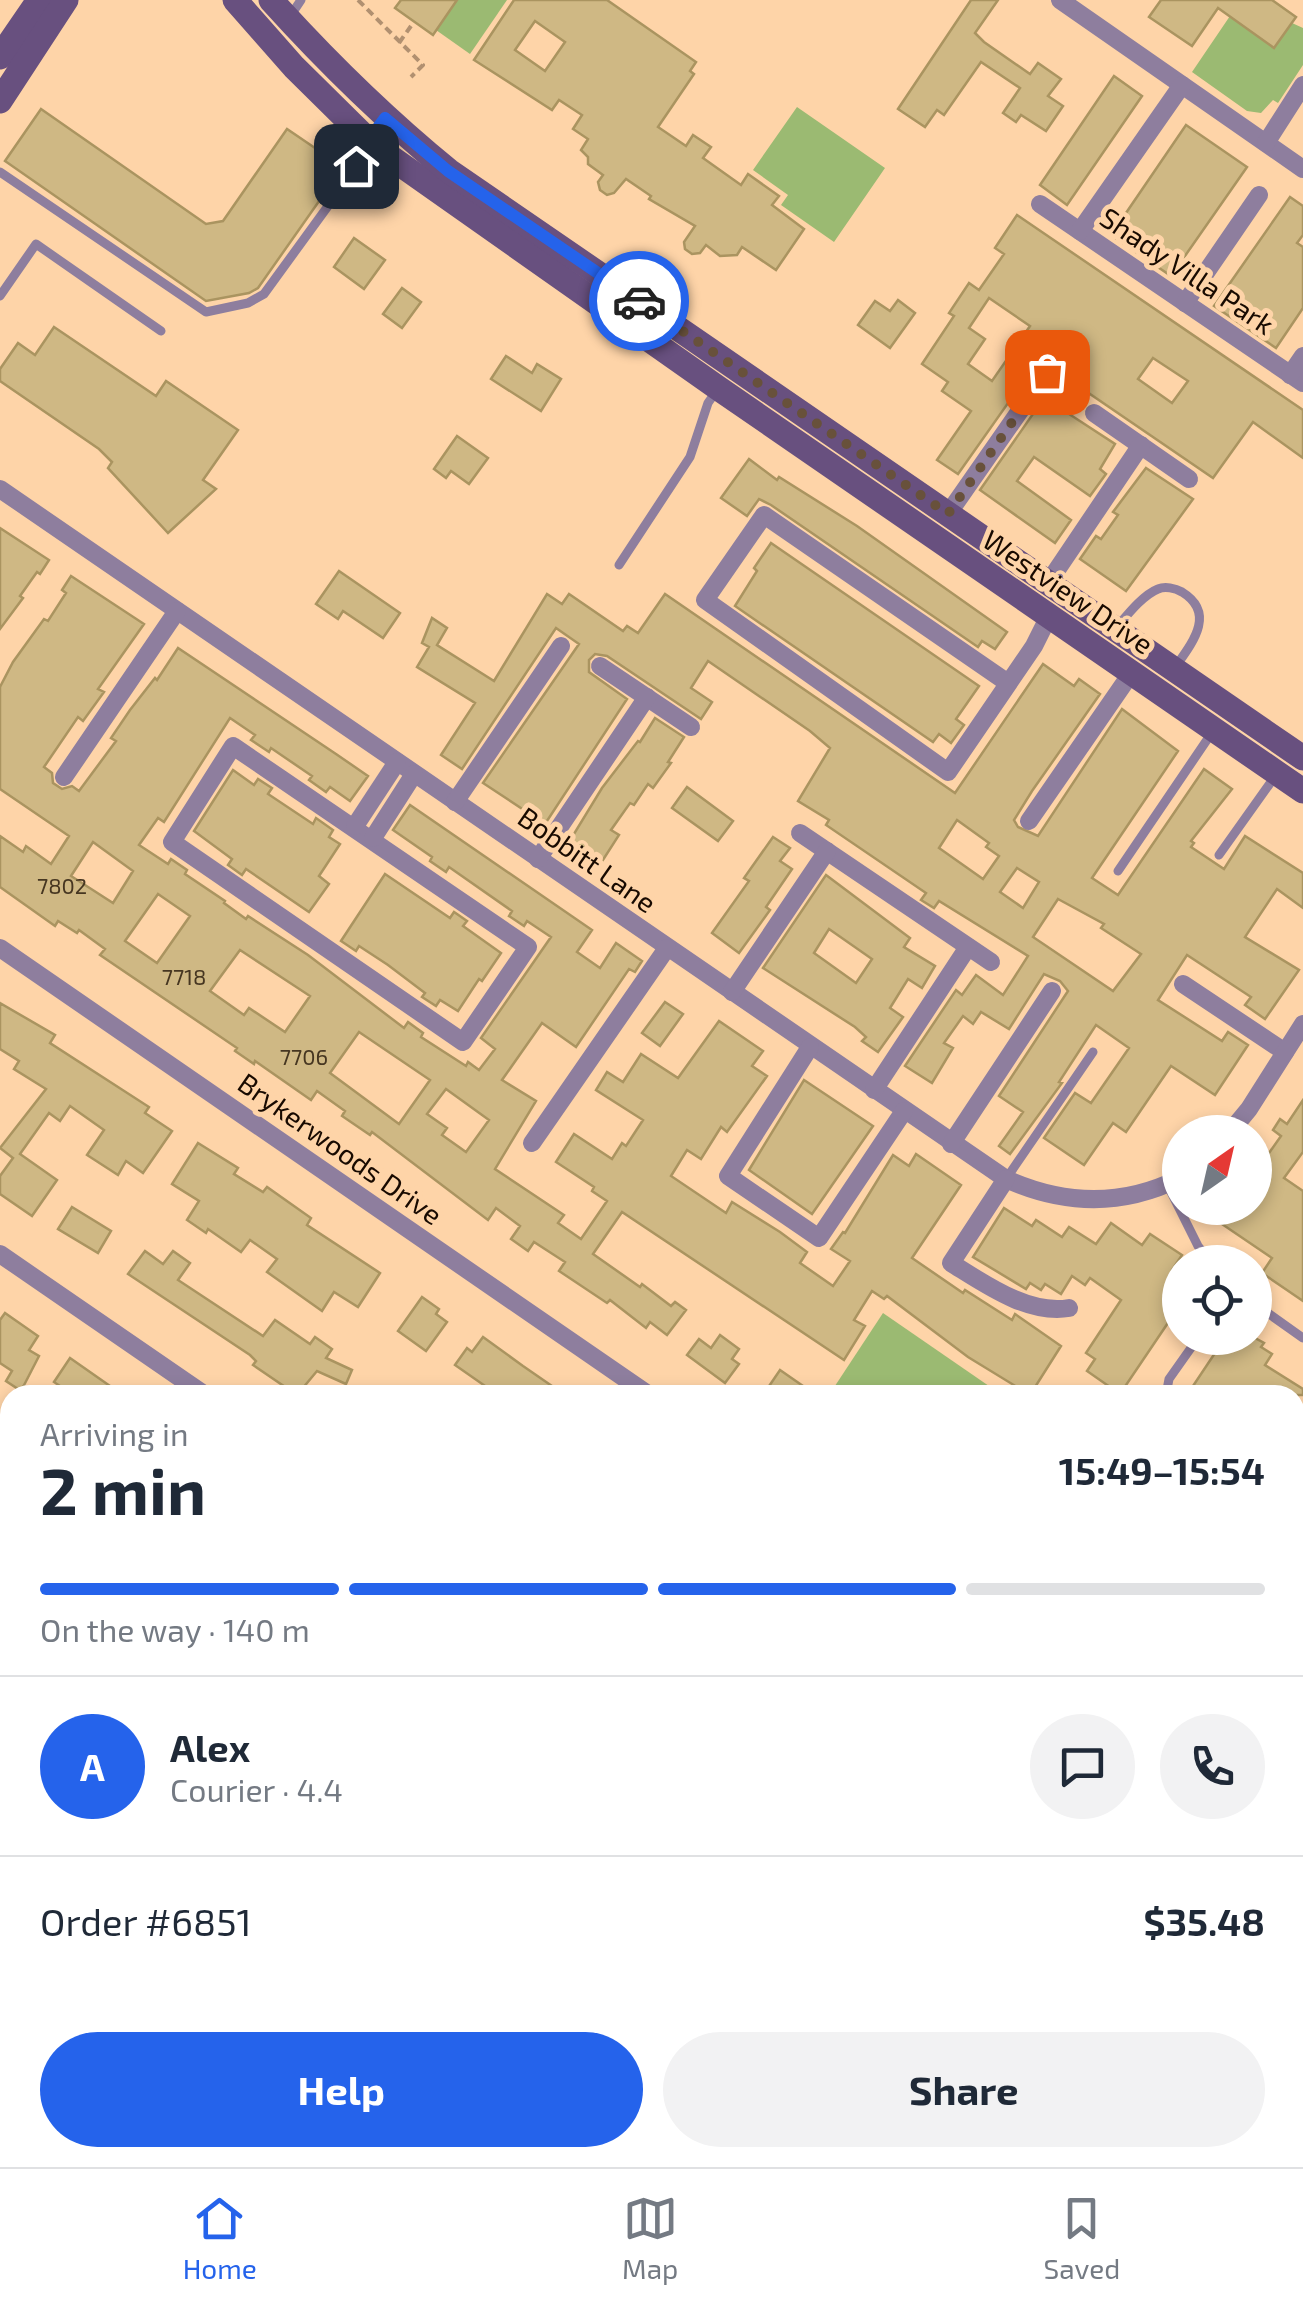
<!DOCTYPE html>
<meta charset="utf-8">
<style>
body{margin:0;font-family:"Exo 2",sans-serif;background:#f2f2f3;color:#1f2937;height:100vh;display:flex;flex-direction:column;font-size:38px;white-space:nowrap}
*{box-sizing:border-box;margin:0}
p{font-size:32px;color:#747a83}
.icon{flex:none;width:55px;height:55px;fill:none;stroke:currentColor;stroke-width:2;stroke-linecap:round;stroke-linejoin:round}
.map{position:relative;flex:1;overflow:hidden}
.panel{position:absolute;left:0px;top:1385px;width:1305px;height:782px;display:flex;flex-direction:column;background:#fff;border-radius:30px 30px 0 0;box-shadow:0 5px 15px #0003}
.panel>*{flex:none}
.needle{width:65px;rotate:34deg}
.tools{position:absolute;left:1162px;top:1115px;display:grid;gap:20px}
.tools a{display:grid;place-items:center;width:110px;height:110px;border-radius:50%;background:#fff;box-shadow:0 5px 15px #0003;font-size:50px}
.pin{position:absolute;display:grid;place-items:center;width:85px;height:85px;color:#fff;margin:-42px;border-radius:20px;box-shadow:0 5px 15px #0006}
.courier{position:absolute;display:grid;place-items:center;width:100px;height:100px;margin:-50px;border:8px solid #2563eb;border-radius:50%;background:#fff;color:#222;box-shadow:0 2px 12px #0007}
.summary em{font-style:normal;font-weight:700}
.summary div{display:flex;flex-direction:column-reverse}
.summary{display:flex;align-items:center;justify-content:space-between;height:170px;padding:0 40px}
h1{font-size:65px;font-weight:700;line-height:75px}
.bar{display:grid;grid-template-columns:repeat(4,1fr);gap:15px 10px;align-content:center;height:120px;padding:0 40px}
.bar i{height:12px;border-radius:8px;background:#e0e1e3}
.bar .selected{background:#2563eb}
.bar p{grid-column:span 4}
.line{display:flex;align-items:center;gap:25px;padding:0 40px;border-top:2px solid #e0e1e3}
.line div{flex:1}
.round{display:grid;place-items:center;flex:none;width:105px;height:105px;border-radius:52px;background:#f2f2f3}
.cta{display:flex;gap:20px;margin-top:auto;padding:20px 40px}
.cta a{flex:1;height:115px;border-radius:60px;background:#2563eb;color:#fff;font-size:40px;font-weight:700;line-height:115px;text-align:center}
.cta a+a{background:#f2f2f3;color:#1f2937}
.tab-bar{display:flex;justify-content:space-around;align-items:center;height:140px;border-top:2px solid #e0e1e3;background:#fff;font-size:28px;color:#747a83}
.tab-bar a{display:grid;justify-items:center;gap:5px}
.tab-bar .selected{color:#2563eb}
.map>svg:first-child{display:block}
</style>
<div class="map">
<svg width="1303" height="2167" viewBox="0 0 1303 2167">
<rect width="100%" height="100%" fill="#fed4a8"/>
<g fill="#9bba72">
<polygon points="457,0 507,0 470,54 436,30"/>
<polygon points="1232,13 1240,24 1274,48 1292,23 1303,28 1303,65 1278,103 1273,100 1261,113 1247,111 1192,72"/>
<polygon points="797,107 885,168 834,242 781,205 788,195 753,170"/>
<polygon points="883,1313 1002,1395 829,1395"/>
<polygon points="1295,1595 1303,1600 1303,2085 1295,2097"/>
<polygon points="328,2158 1255,2158 1248,2167 322,2167"/>
</g>
<g fill="#cfb884" stroke="#aa9460" stroke-width="2.5" fill-rule="evenodd">
<polygon points="401,0 457,0 433,35 395,8"/>
<path d="M 514,0 L 607,0 L 696,62 L 690,71 L 694,74 L 658,127 L 686,146 L 693,135 L 711,147 L 703,158 L 741,185 L 748,174 L 779,196 L 772,205 L 804,229 L 776,270 L 742,247 L 737,255 L 720,256 L 706,245 L 700,253 L 692,254 L 685,249 L 684,242 L 695,226 L 649,199 L 651,196 L 626,179 L 614,193 L 607,195 L 600,190 L 598,182 L 603,175 L 588,164 L 588,157 L 581,150 L 588,139 L 573,129 L 582,115 L 559,100 L 552,110 L 474,60 ZM 535,21 L 565,42 L 545,71 L 515,50 Z"/>
<polygon points="971,0 998,0 975,33 984,42 1030,74 1038,63 1061,79 1048,96 1063,106 1046,131 1021,115 1016,122 1003,113 1020,88 981,62 944,115 937,110 925,127 898,109"/>
<polygon points="1161,0 1272,0 1296,17 1274,48 1218,8 1192,46 1149,17"/>
<polygon points="1114,76 1142,96 1067,205 1040,185"/>
<polygon points="41,109 206,224 223,221 287,129 343,167 258,288 249,293 206,301 5,161"/>
<polygon points="1186,125 1247,167 1171,276 1111,235"/>
<polygon points="1290,197 1303,206 1303,235 1297,243 1303,247 1303,308 1276,348 1214,306"/>
<path d="M 1017,215 L 1303,410 L 1303,458 L 1253,422 L 1213,478 L 1087,392 L 1077,397 L 1066,412 L 1115,444 L 1100,469 L 1106,474 L 1090,496 L 1034,457 L 1017,481 L 1071,520 L 1055,543 L 980,490 L 1042,401 L 1051,407 L 1070,381 L 1059,374 L 1053,361 L 1040,362 L 1028,354 L 1010,379 L 1020,386 L 958,474 L 937,460 L 971,411 L 942,391 L 948,382 L 922,364 L 954,316 L 949,313 L 969,283 L 979,290 L 1004,254 L 995,248 ZM 989,298 L 1030,326 L 992,381 L 968,364 L 985,339 L 969,328 ZM 1153,358 L 1188,381 L 1172,403 L 1138,379 Z"/>
<polygon points="354,238 385,260 364,289 334,267"/>
<polygon points="402,288 421,302 402,328 383,314"/>
<polygon points="898,300 915,313 890,348 858,325 875,301 890,311"/>
<polygon points="54,327 156,396 166,381 238,430 203,480 216,489 168,533 108,468 112,462 99,449 0,381 0,369 18,343 35,355"/>
<polygon points="506,356 532,373 537,364 561,379 541,411 491,379"/>
<polygon points="457,436 488,458 469,484 451,471 446,478 434,469"/>
<polygon points="749,459 777,480 779,477 857,526 1007,632 995,649 982,641 978,647 771,505 759,499 747,516 721,498"/>
<polygon points="1146,468 1193,499 1126,591 1080,559 1096,536 1101,539 1118,515 1113,512"/>
<polygon points="0,528 49,560 40,574 37,572 20,596 23,598 0,629"/>
<polygon points="771,543 979,686 956,719 964,725 951,743 939,734 933,742 735,606 757,571 754,568"/>
<polygon points="339,571 400,613 383,638 343,611 338,619 316,604"/>
<path d="M 71,576 L 144,624 L 98,689 L 104,692 L 83,721 L 78,717 L 44,767 L 52,773 L 53,783 L 62,789 L 72,786 L 79,791 L 116,741 L 111,738 L 130,710 L 155,678 L 157,680 L 178,648 L 336,754 L 368,776 L 350,801 L 330,787 L 326,792 L 309,780 L 312,776 L 271,748 L 269,752 L 251,740 L 255,735 L 230,718 L 164,822 L 158,818 L 139,845 L 168,864 L 171,859 L 187,870 L 185,874 L 225,901 L 224,903 L 246,919 L 248,916 L 308,955 L 404,1028 L 408,1022 L 423,1033 L 421,1037 L 466,1066 L 468,1062 L 479,1070 L 495,1049 L 481,1038 L 551,937 L 527,921 L 524,926 L 509,916 L 512,911 L 449,867 L 446,872 L 430,861 L 432,857 L 393,830 L 410,805 L 592,930 L 577,952 L 600,968 L 616,943 L 642,961 L 635,972 L 629,969 L 576,1047 L 542,1023 L 502,1080 L 536,1101 L 495,1169 L 564,1215 L 558,1223 L 581,1239 L 607,1201 L 592,1191 L 594,1187 L 556,1162 L 574,1134 L 612,1159 L 622,1143 L 626,1146 L 643,1120 L 596,1090 L 607,1072 L 623,1082 L 641,1054 L 678,1078 L 719,1021 L 763,1051 L 752,1066 L 767,1076 L 727,1132 L 721,1127 L 701,1159 L 687,1150 L 671,1176 L 726,1213 L 732,1202 L 780,1232 L 807,1252 L 800,1263 L 833,1286 L 850,1261 L 831,1249 L 843,1232 L 845,1233 L 893,1155 L 909,1166 L 916,1154 L 961,1185 L 912,1258 L 963,1293 L 965,1290 L 1012,1320 L 1015,1314 L 1061,1346 L 1030,1395 L 968,1357 L 887,1296 L 884,1299 L 872,1291 L 854,1320 L 865,1326 L 844,1360 L 622,1212 L 593,1254 L 640,1287 L 642,1284 L 671,1306 L 675,1302 L 686,1310 L 667,1335 L 650,1322 L 646,1328 L 610,1300 L 607,1303 L 559,1271 L 565,1262 L 534,1242 L 528,1251 L 511,1239 L 520,1226 L 496,1208 L 488,1220 L 372,1132 L 370,1135 L 342,1116 L 345,1111 L 317,1091 L 311,1100 L 255,1061 L 254,1064 L 235,1051 L 237,1048 L 100,955 L 105,949 L 79,930 L 77,933 L 58,921 L 55,926 L 0,887 L 0,836 L 23,852 L 26,846 L 51,864 L 69,836 L 0,789 L 0,687 L 13,662 L 44,619 L 48,621 L 66,593 L 62,590 ZM 93,842 L 133,871 L 113,903 L 71,876 ZM 158,894 L 190,916 L 157,963 L 125,941 ZM 240,950 L 310,996 L 285,1032 L 249,1008 L 244,1015 L 210,991 ZM 359,1032 L 430,1080 L 399,1124 L 330,1073 ZM 446,1089 L 489,1120 L 466,1152 L 442,1135 L 447,1128 L 427,1114 Z"/>
<path d="M 547,594 L 562,604 L 569,594 L 623,631 L 627,626 L 638,633 L 665,594 L 955,793 L 1043,664 L 1074,686 L 1079,679 L 1100,694 L 1032,791 L 1014,820 L 1018,827 L 1038,836 L 1122,709 L 1178,751 L 1092,878 L 1118,895 L 1204,769 L 1232,789 L 1191,841 L 1194,843 L 1191,847 L 1224,869 L 1245,836 L 1303,873 L 1303,908 L 1277,889 L 1245,937 L 1299,970 L 1265,1019 L 1245,1005 L 1251,997 L 1187,955 L 1158,1000 L 1222,1041 L 1228,1032 L 1248,1045 L 1215,1095 L 1171,1066 L 1126,1132 L 1113,1123 L 1084,1165 L 1044,1138 L 1075,1093 L 1091,1103 L 1129,1048 L 1096,1025 L 1059,1082 L 1062,1083 L 1010,1154 L 999,1146 L 1023,1112 L 999,1096 L 1068,991 L 1060,981 L 1044,974 L 1009,1029 L 981,1012 L 973,1024 L 963,1016 L 944,1043 L 953,1048 L 932,1083 L 905,1066 L 956,990 L 962,995 L 976,975 L 1003,995 L 1028,956 L 939,901 L 934,908 L 921,900 L 926,893 L 826,825 L 829,820 L 798,801 L 830,748 L 810,731 L 708,661 L 691,688 L 712,702 L 701,719 L 607,656 L 595,654 L 589,660 L 589,672 L 627,699 L 545,824 L 483,783 L 579,644 L 556,628 L 462,769 L 441,755 L 475,703 L 417,667 L 429,647 L 422,643 L 432,618 L 447,628 L 437,645 L 494,681 ZM 957,820 L 989,843 L 986,847 L 999,856 L 983,879 L 939,848 ZM 1017,868 L 1039,882 L 1023,908 L 1000,892 ZM 1058,899 L 1104,924 L 1101,928 L 1141,954 L 1113,991 L 1033,937 Z"/>
<polygon points="655,718 684,737 668,762 671,763 653,788 648,784 634,805 630,803 611,830 619,835 601,863 569,842 602,788 638,741 640,742"/>
<polygon points="233,770 254,785 258,779 272,788 268,794 313,824 316,818 333,830 329,837 340,844 319,876 329,884 309,912 246,869 242,875 228,865 232,859 194,831"/>
<polygon points="687,787 733,821 718,841 672,808"/>
<polygon points="773,837 790,848 780,861 792,869 766,907 770,910 739,953 712,933 749,881 744,878"/>
<polygon points="385,874 450,918 454,912 457,914 467,921 463,926 501,953 482,981 479,979 458,1011 440,1000 436,1006 422,997 425,993 388,965 359,946 356,951 341,941"/>
<path d="M 826,875 L 910,938 L 904,947 L 935,966 L 922,988 L 908,979 L 890,1008 L 903,1017 L 878,1052 L 862,1041 L 866,1037 L 855,1027 L 763,968 ZM 829,929 L 872,959 L 856,983 L 814,953 Z"/>
<polygon points="665,1002 683,1014 660,1046 642,1033"/>
<polygon points="0,1003 55,1035 50,1043 149,1107 145,1113 172,1131 143,1173 126,1161 118,1175 87,1155 104,1130 70,1106 60,1121 49,1113 20,1154 57,1180 32,1216 0,1194 0,1176 13,1158 0,1148 46,1089 14,1069 19,1061 0,1049"/>
<polygon points="804,1080 873,1126 812,1214 749,1170"/>
<polygon points="1303,1100 1303,1152 1284,1178 1303,1191 1303,1301 1262,1273 1272,1258 1216,1220 1225,1208 1255,1208 1255,1158 1262,1163 1281,1136 1273,1130 1280,1119 1287,1124"/>
<polygon points="198,1143 238,1168 234,1174 263,1192 267,1187 311,1218 307,1225 380,1273 358,1307 334,1292 322,1311 267,1272 277,1259 250,1240 241,1252 208,1229 206,1233 187,1220 199,1201 172,1184"/>
<polygon points="72,1207 111,1231 98,1253 58,1229"/>
<polygon points="1004,1208 1032,1226 1036,1220 1062,1237 1069,1227 1096,1244 1111,1223 1142,1245 1150,1234 1182,1255 1172,1270 1180,1275 1180,1305 1120,1394 1087,1371 1095,1359 1086,1353 1121,1300 1090,1278 1085,1285 1072,1276 1061,1294 1045,1284 1041,1290 1030,1283 1026,1289 973,1257"/>
<polygon points="145,1251 163,1264 173,1251 190,1263 178,1280 263,1336 275,1320 310,1344 315,1337 332,1349 326,1358 352,1370 346,1384 317,1371 297,1395 253,1365 256,1361 250,1355 128,1274"/>
<polygon points="422,1297 439,1309 436,1314 447,1322 426,1351 398,1331"/>
<polygon points="5,1313 38,1336 29,1350 39,1356 21,1391 6,1381 12,1371 0,1363 0,1320"/>
<polygon points="720,1335 739,1349 732,1359 739,1364 725,1383 687,1355 699,1339 711,1348"/>
<polygon points="483,1337 523,1366 565,1395 498,1395 455,1365 467,1348 472,1352"/>
<polygon points="1225,1338 1255,1338 1264,1343 1261,1347 1272,1354 1265,1365 1303,1389 1303,1395 1187,1395"/>
<polygon points="70,1358 110,1386 103,1395 73,1395 54,1382"/>
<polygon points="780,1370 816,1395 763,1395"/>
</g>
<g fill="none" stroke-linecap="round" stroke-linejoin="round">
<g stroke="#b19070" stroke-width="4" stroke-dasharray="8 5" stroke-linecap="butt">
<polyline points="358,0 423,65 411,77"/>
<polyline points="399,43 411,26"/>
</g>
<g stroke="#8e7e9e" stroke-width="9">
<polyline points="289,18 301,0"/>
<polyline points="0,172 206,312 248,303 264,294 371,147"/>
<polyline points="0,296 36,244 161,331"/>
<polyline points="619,565 690,457 708,403 717,390"/>
<path d="M 1117,627 C 1128,614 1143,595 1158,589 C 1165,586 1175,588 1182,592 C 1216,613 1193,642 1176,666"/>
<polyline points="1219,855 1276,775"/>
<polyline points="1118,871 1213,731"/>
<polyline points="1006,1179 1093,1052"/>
<polyline points="1167,1184 1198,1246 1211,1262"/>
<polyline points="1255,1304 1303,1338"/>
<polyline points="1166,1395 1169,1379 1198,1338"/>
<polyline points="1295,1491 1303,1496"/>
<polyline points="1295,1833 1303,1821"/>
<polyline points="978,2158 994,2167"/>
<polyline points="475,2167 480,2158"/>
<polyline points="746,2167 752,2158"/>
<polyline points="816,2167 823,2158"/>
<polyline points="1070,2167 1076,2158"/>
</g>
<g stroke="#8e7e9e" stroke-width="18">
<polyline points="1060,0 1303,169"/>
<polyline points="1266,143 1303,85"/>
<polyline points="1040,204 1303,383"/>
<polyline points="1080,231 1182,85"/>
<polyline points="1185,303 1259,195"/>
<polyline points="1290,375 1303,356"/>
<polyline points="1094,413 1189,479"/>
<path d="M 0,489 L 1006,1179 C 1064,1205 1122,1207 1180,1178"/>
<polyline points="948,514 1047,372"/>
<polyline points="1048,583 1141,445"/>
<polyline points="600,666 691,727"/>
<polyline points="1008,683 764,515 705,600 948,772 1034,646 1049,616"/>
<polygon points="233,746 528,947 463,1042 172,842"/>
<polyline points="64,777 177,611"/>
<polyline points="455,802 561,646"/>
<polyline points="1029,821 1132,672"/>
<polyline points="355,826 397,762"/>
<polyline points="800,833 991,962"/>
<polyline points="373,838 414,774"/>
<polyline points="538,859 647,697"/>
<polyline points="0,948 649,1395"/>
<polyline points="1183,984 1285,1052"/>
<polyline points="732,992 827,851"/>
<polyline points="810,1047 728,1176 819,1238 904,1111"/>
<polyline points="874,1090 968,947"/>
<polyline points="1230,1132 1249,1109 1303,1024"/>
<polyline points="532,1143 667,948"/>
<polyline points="951,1144 1052,991"/>
<path d="M 1006,1179 L 951,1263 C 985,1284 1028,1315 1069,1308"/>
<polyline points="0,1254 205,1395"/>
<polyline points="10,1591 7,1601 10,1611"/>
<polyline points="0,1640 10,1625"/>
<polyline points="0,1812 10,1818"/>
<polyline points="0,2164 5,2167"/>
<polyline points="88,2167 92,2158"/>
</g>
<g stroke="#68507f" stroke-width="25">
<polyline points="235,0 294,67 373,145 718,388 1303,791"/>
<path d="M 271,0 C 327,62 384,118 449,171 L 1303,758"/>
<polyline points="0,57 39,0"/>
<polyline points="0,101 66,0"/>
</g>
</g>
<g fill="none" stroke-linecap="round" stroke-linejoin="round">
<polyline stroke="#68513b" stroke-width="10" stroke-dasharray="0 18" points="639,301 948,514 1047,372"/>
<polyline stroke="#2563eb" stroke-width="12" points="356,166 373,144 368,141 385,118 448,171 639,301"/>
</g>
<g text-anchor="middle" stroke-width="10" stroke-linejoin="round" paint-order="stroke">
<g font-size="22" fill="#463621">
<text x="62" y="894">7802</text>
<text x="184" y="985">7718</text>
<text x="304" y="1065">7706</text>
</g>
<g font-size="28" fill="#180a00" stroke="#fed4a8">
<text transform="translate(1187 271) rotate(34)" y="10">Shady Villa Park</text>
<text transform="translate(1068 592) rotate(34)" y="10">Westview Drive</text>
<text transform="translate(587 860) rotate(35)" y="10">Bobbitt Lane</text>
<text transform="translate(340 1149) rotate(35)" y="10">Brykerwoods Drive</text>
</g>
</g>
</svg>
<div class="tools">
<a><svg class="needle" viewBox="-14 -14 28 28"><path d="M0-13l5 13h-10z" fill="#e53935"/><path d="M0 13l5-13h-10z" fill="#747a83"/></svg></a>
<a><svg class="icon" aria-label="locate" viewBox="0 0 24 24"><circle cx="12" cy="12" r="6"/><path d="M12 2v4M12 18v4M2 12h4M18 12h4"/></svg></a>
</div>
<div class="pin" style="left:1047px;top:372px;background:#ea580c"><svg class="icon" aria-label="bag" viewBox="0 0 24 24"><path d="M5 8h14l-1 12H6zM9 8a3 3 0 0 1 6 0"/></svg></div>
<div class="pin" style="left:356px;top:166px;background:#1f2937"><svg class="icon" aria-label="home" viewBox="0 0 24 24"><path d="M3 11l9-7 9 7M6 9v11h12V9"/></svg></div>
<div class="courier" style="left:639px;top:301px"><svg class="icon" aria-label="car" viewBox="0 0 24 24"><path d="M5 17H2v-5l4-1 3-4h7l3 4 3 1v5h-3M9 17h6M6 11h13"/><circle cx="7" cy="17" r="2"/><circle cx="17" cy="17" r="2"/></svg></div>
<section class="panel">
<div class="summary"><div><h1>2 min</h1><p>Arriving in</p></div><em>15:49–15:54</em></div>
<div class="bar"><i class="selected"></i><i class="selected"></i><i class="selected"></i><i></i><p>On the way · 140 m</p></div>
<div class="line" style="height:180px"><b class="round" style="background:#2563eb;color:#fff">A</b><div><b>Alex</b><p>Courier · 4.4</p></div><a class="round"><svg class="icon" aria-label="chat" viewBox="0 0 24 24"><path d="M4 5h16v11H9l-5 4z"/></svg></a><a class="round"><svg class="icon" aria-label="phone" viewBox="0 0 24 24"><path d="M5 4h4l2 5-3 2q2 4 5 5l2-3 5 2v4C11 20 4 13 5 4z"/></svg></a></div>
<div class="line" style="height:130px"><div>Order #6851</div><b>$35.48</b></div>
<div class="cta"><a>Help</a><a>Share</a></div>
</section>
</div>
<nav class="tab-bar">
<a class="selected"><svg class="icon" aria-label="home" viewBox="0 0 24 24"><path d="M3 11l9-7 9 7M6 9v11h12V9"/></svg>Home</a>
<a><svg class="icon" aria-label="map" viewBox="0 0 24 24"><path d="M3 6l6-2 6 2 6-2v14l-6 2-6-2-6 2zM9 4v14M15 6v14"/></svg>Map</a>
<a><svg class="icon" aria-label="saved" viewBox="0 0 24 24"><path d="M7 4h10v16l-5-4-5 4z"/></svg>Saved</a>
</nav>
